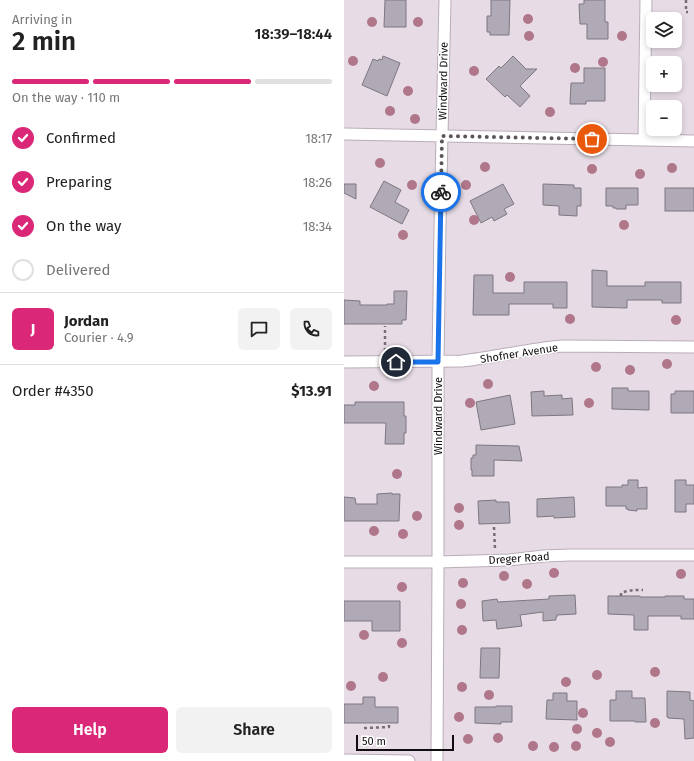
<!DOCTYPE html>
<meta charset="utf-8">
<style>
body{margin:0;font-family:"Fira Sans",sans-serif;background:#f2f2f2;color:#222;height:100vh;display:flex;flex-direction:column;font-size:15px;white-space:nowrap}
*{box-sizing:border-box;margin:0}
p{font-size:13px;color:#767676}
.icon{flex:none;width:22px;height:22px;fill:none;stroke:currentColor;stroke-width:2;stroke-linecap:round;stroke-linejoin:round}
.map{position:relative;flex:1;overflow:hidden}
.details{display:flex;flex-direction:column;background:#fff;width:344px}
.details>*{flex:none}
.tools{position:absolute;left:302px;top:12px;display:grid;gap:8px}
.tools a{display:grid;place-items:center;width:36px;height:36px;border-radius:6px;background:#fff;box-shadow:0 2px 6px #0003;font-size:20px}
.scale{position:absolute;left:12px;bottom:10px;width:98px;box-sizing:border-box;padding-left:4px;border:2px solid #100c0f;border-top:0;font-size:11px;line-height:14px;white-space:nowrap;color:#100c0f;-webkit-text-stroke:3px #fff;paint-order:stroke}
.pin{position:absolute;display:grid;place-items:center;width:34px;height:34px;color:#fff;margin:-17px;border:2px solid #fff;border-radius:50%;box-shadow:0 1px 4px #0007}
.courier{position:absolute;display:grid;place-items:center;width:40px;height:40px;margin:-20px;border:3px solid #1a73e8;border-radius:50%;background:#fff;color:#222;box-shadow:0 1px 5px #0007}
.head em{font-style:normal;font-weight:600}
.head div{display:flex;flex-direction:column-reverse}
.head{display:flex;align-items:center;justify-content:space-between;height:68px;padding:0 12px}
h1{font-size:26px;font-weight:600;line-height:30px}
.bar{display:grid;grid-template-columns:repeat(4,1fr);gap:6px 4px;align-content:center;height:48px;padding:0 12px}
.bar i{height:5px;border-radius:3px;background:#e0e0e0}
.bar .on{background:#db2777}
.bar p{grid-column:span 4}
.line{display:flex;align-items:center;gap:10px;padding:0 12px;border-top:1px solid #e0e0e0}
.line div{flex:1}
.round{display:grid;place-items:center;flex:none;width:42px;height:42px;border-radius:6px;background:#f2f2f2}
ol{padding:0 12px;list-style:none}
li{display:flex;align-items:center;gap:12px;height:44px}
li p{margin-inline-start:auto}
li .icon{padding:4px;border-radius:50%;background:#db2777;color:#fff;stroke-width:4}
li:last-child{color:#767676}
li i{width:22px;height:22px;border:2px solid #e0e0e0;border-radius:50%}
.button{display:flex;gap:8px;margin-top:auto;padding:8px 12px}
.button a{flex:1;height:46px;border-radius:6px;background:#db2777;color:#fff;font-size:16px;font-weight:600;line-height:46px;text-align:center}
.button a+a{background:#f2f2f2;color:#222}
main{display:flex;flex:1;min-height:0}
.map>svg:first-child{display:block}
</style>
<main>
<section class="details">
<div class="head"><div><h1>2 min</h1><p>Arriving in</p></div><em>18:39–18:44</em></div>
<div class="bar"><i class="on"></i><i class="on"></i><i class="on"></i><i></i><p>On the way · 110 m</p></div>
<ol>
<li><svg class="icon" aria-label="check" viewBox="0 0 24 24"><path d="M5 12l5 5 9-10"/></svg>Confirmed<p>18:17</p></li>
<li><svg class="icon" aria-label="check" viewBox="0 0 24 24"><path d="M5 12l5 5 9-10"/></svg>Preparing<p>18:26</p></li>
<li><svg class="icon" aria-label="check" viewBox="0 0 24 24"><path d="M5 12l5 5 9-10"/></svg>On the way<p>18:34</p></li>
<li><i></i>Delivered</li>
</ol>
<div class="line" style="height:72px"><b class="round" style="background:#db2777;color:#fff">J</b><div><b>Jordan</b><p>Courier · 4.9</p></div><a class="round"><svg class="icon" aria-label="chat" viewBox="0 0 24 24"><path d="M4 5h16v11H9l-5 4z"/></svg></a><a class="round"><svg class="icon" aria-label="phone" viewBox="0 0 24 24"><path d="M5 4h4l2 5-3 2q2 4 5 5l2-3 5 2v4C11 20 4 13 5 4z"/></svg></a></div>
<div class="line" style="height:52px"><div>Order #4350</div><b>$13.91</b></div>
<div class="button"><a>Help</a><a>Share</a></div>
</section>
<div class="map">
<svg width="350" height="761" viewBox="0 0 350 761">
<rect width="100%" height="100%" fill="#e7dce6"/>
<g fill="#b0aab6" stroke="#7d7782">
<polygon points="41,0 62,0 62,27 40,27"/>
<polygon points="147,0 166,0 165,35 146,35 146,32 143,32 143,16 147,16"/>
<polygon points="240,0 261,0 261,22 264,22 264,39 243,39 243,24 236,24 235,4 240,4"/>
<polygon points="39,56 56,63 43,96 18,85 29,59 34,61 35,59 38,60"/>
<polygon points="169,56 182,69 193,69 176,86 186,96 176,107 163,95 161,97 142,79 155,66 157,68"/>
<polygon points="240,68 261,68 261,101 242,101 242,104 226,104 227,83 240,83"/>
<polygon points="40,181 57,190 51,202 65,210 58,224 26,207"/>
<polygon points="0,184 12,184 12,199 0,193"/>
<polygon points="159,184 170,204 160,209 163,214 150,221 148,217 137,223 126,201"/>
<polygon points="199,184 230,185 230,188 237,188 237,206 233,206 233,216 215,215 215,206 199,205"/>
<polygon points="262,188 294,188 294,205 282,205 282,209 272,209 272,208 269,208 269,206 262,206"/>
<rect x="321" y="188" width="29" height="23"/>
<polygon points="248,270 263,271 263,286 301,286 301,282 337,282 337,303 318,303 318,300 283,300 283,308 248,307"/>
<polygon points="130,275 149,275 149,293 180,293 180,282 223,282 223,308 209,308 209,304 165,304 165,315 129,315"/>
<polygon points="50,291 63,291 62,320 58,320 58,324 0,324 0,300 16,301 16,305 43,305 43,304 50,304"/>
<polygon points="268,388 284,388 284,391 305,391 305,410 268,409"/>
<polygon points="200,391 200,396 218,395 218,399 228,398 229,415 188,416 187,392"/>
<polygon points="331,391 350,391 350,413 327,413 327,394 331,394"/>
<polygon points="166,395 171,424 137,430 132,402"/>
<polygon points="11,402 60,402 60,416 62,416 62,433 60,433 60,444 41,444 42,423 0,423 0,405 11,405"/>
<polygon points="132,445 175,446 178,461 150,460 150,476 128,476 128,470 127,470 127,458 129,458 129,455 132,455"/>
<polygon points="284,480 294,480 294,488 303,487 303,509 293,509 293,511 284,510 284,509 282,509 282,506 262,506 262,487 278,487 278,485 284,485"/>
<polygon points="331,480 342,480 342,485 350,485 350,504 342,504 342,512 331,512"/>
<polygon points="48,493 48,494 56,494 55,521 0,521 0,497 11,498 12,504 33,504 33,494"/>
<polygon points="230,497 231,517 210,518 210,516 193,517 193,499"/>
<polygon points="152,500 152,502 165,502 166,523 135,524 134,501"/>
<polygon points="231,595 232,614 213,615 213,617 212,617 212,620 199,621 199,612 176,615 178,626 153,629 152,620 139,621 138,601 153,599 154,602 205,599 205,596"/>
<polygon points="264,596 296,596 296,597 321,597 321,596 340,596 340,599 350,599 350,619 337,619 337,616 304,616 304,630 290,630 290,615 264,614"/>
<polygon points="0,601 56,601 56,631 28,631 28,621 0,621"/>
<polygon points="137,648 156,648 155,678 136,678"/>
<polygon points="272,691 288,691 288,698 301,698 302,722 291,722 291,721 266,721 266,700 272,700"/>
<polygon points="323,691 346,692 346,700 350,701 350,738 341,739 340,719 324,718 324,717 323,717"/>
<polygon points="209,693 223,693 223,701 233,701 233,720 202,719 203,700 209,700"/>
<polygon points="19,697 31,697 31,707 54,707 54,723 0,723 0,704 19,704"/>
<polygon points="152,706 168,706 168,722 157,722 157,724 131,723 131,707 152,707"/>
</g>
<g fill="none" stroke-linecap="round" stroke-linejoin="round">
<defs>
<g id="minor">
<polyline points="0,134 350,141"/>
<polyline points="300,139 302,0"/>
<path d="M 0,362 L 118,361 C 152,357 184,349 218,346 L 350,347"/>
<polyline points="0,562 94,562 165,560 200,556 226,555 350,555"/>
<polyline points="0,760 65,761"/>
<polyline points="93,761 94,562 94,362 96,226 101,0"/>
</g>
</defs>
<use href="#minor" stroke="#b9aeb8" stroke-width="13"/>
<g stroke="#766e75" stroke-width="2.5" stroke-dasharray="3 3" stroke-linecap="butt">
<polyline points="342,0 342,12 344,12"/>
<polyline points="41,351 41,326"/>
<polyline points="150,527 151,549"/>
<path d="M 277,596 L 277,593 C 284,590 291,590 299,590"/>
<polyline points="20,728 45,727 45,724"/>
</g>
<use href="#minor" stroke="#fff" stroke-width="11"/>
</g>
<g fill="#af7789">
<circle cx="184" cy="19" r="5"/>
<circle cx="28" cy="22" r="5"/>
<circle cx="74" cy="22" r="5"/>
<circle cx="185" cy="36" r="5"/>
<circle cx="278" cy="36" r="5"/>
<circle cx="9" cy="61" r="5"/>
<circle cx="259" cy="62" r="5"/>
<circle cx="231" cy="68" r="5"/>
<circle cx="130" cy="71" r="5"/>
<circle cx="64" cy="91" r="5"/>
<circle cx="46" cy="111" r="5"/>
<circle cx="206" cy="112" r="5"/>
<circle cx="71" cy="119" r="5"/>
<circle cx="36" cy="163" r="5"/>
<circle cx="141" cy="167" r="5"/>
<circle cx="328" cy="168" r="5"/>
<circle cx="248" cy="169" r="5"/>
<circle cx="296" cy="174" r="5"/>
<circle cx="68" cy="185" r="5"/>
<circle cx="122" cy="185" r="5"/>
<circle cx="130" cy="220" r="5"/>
<circle cx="280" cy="225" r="5"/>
<circle cx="59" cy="235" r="5"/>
<circle cx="166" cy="277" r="5"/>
<circle cx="226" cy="319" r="5"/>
<circle cx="332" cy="320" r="5"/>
<circle cx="323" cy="364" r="5"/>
<circle cx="252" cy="367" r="5"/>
<circle cx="286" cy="370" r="5"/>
<circle cx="144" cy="384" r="5"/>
<circle cx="30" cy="386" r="5"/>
<circle cx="126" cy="403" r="5"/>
<circle cx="245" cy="403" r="5"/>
<circle cx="53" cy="474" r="5"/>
<circle cx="115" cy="508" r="5"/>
<circle cx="73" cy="516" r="5"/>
<circle cx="115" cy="525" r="5"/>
<circle cx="30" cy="531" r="5"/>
<circle cx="59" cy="534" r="5"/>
<circle cx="210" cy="573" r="5"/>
<circle cx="337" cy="574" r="5"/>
<circle cx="160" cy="576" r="5"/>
<circle cx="119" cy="583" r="5"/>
<circle cx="183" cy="584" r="5"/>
<circle cx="58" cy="587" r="5"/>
<circle cx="117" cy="604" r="5"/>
<circle cx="118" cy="630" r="5"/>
<circle cx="20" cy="635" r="5"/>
<circle cx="58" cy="643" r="5"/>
<circle cx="311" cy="672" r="5"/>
<circle cx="253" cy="675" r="5"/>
<circle cx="39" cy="677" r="5"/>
<circle cx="222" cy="682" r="5"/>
<circle cx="7" cy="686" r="5"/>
<circle cx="118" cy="687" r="5"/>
<circle cx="145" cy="695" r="5"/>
<circle cx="239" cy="713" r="5"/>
<circle cx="115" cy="717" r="5"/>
<circle cx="311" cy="723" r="5"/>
<circle cx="233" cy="729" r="5"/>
<circle cx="253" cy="733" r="5"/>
<circle cx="154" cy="738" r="5"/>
<circle cx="124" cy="739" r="5"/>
<circle cx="266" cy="742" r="5"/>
<circle cx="189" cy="746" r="5"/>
<circle cx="232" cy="746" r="5"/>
<circle cx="210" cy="747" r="5"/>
</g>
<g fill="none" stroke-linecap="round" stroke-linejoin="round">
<polyline stroke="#5b555a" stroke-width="4" stroke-dasharray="0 7.2" points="97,192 98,136 248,139"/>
<polyline stroke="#1a73e8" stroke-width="5" points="52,362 94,362 97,192"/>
</g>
<g text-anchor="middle" stroke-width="3" stroke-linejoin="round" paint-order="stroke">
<g font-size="11" fill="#100c0f" stroke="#fff">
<text transform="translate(99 81) rotate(-89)" y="4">Windward Drive</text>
<text transform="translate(175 353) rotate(-9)" y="4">Shofner Avenue</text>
<text transform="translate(94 416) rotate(-90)" y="4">Windward Drive</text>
<text transform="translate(175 558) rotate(-4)" y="4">Dreger Road</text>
</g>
</g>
</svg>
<div class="tools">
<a><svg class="icon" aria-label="layers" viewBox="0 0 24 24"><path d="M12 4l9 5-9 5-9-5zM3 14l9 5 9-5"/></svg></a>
<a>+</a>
<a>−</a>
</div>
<div class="scale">50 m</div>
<div class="pin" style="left:248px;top:139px;background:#ea580c"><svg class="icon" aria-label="bag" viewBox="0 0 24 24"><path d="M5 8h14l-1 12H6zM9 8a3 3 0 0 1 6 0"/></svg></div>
<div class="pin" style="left:52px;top:362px;background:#1f2937"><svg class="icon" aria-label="home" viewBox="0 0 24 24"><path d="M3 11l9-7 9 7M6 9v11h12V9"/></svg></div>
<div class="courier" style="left:97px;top:192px"><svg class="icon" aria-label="bike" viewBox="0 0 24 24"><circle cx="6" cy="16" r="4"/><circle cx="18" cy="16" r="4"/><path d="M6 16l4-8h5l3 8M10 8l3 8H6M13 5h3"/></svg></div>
</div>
</main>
